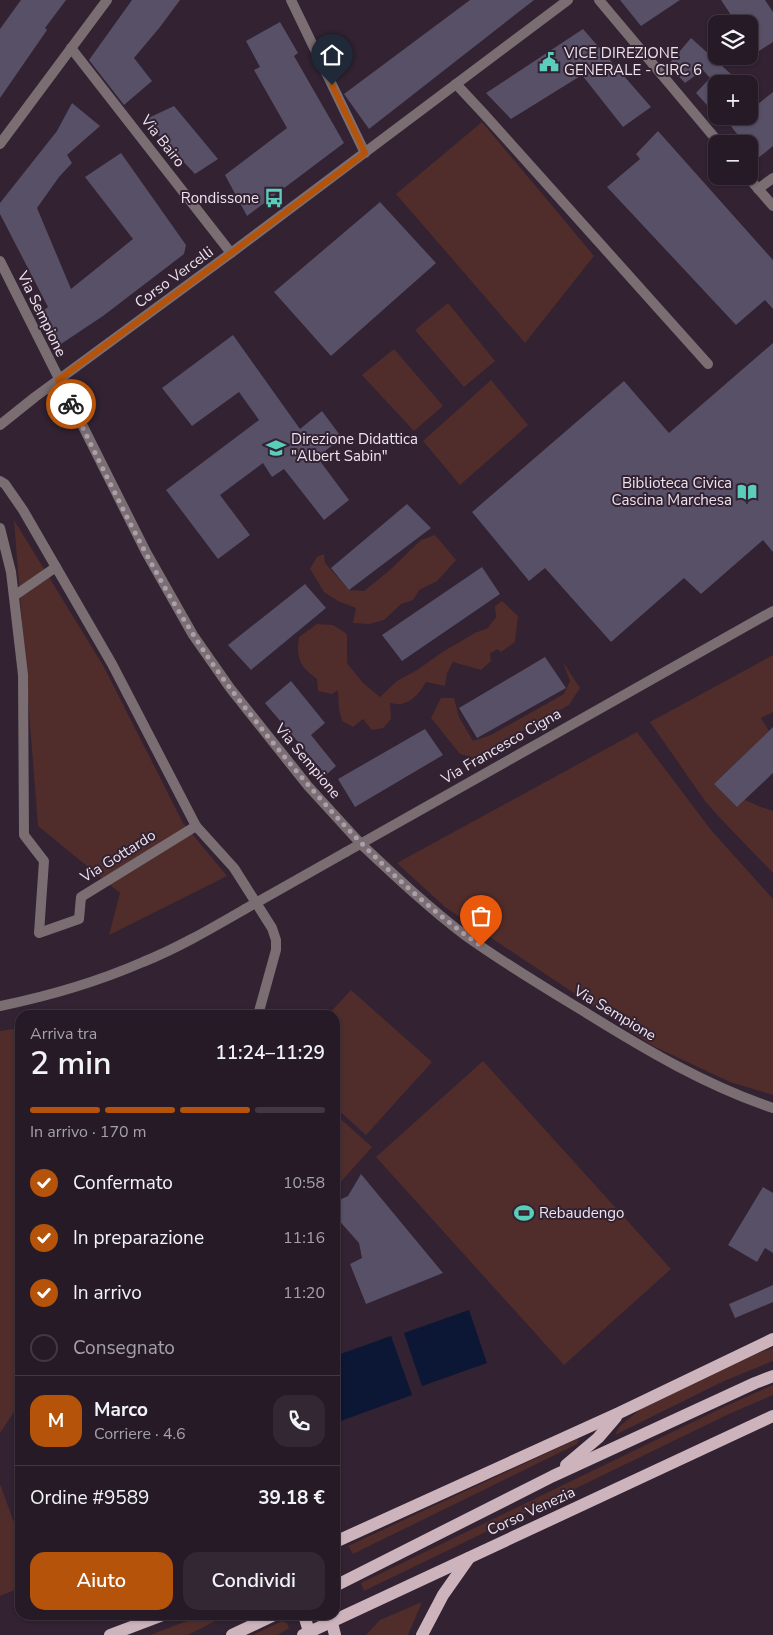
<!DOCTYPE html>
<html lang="it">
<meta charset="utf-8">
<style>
body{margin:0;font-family:"Nunito Sans",sans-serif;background:#322732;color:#f1f3f6;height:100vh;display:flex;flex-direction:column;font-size:19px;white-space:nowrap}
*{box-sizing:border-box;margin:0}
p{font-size:16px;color:#a4a1a7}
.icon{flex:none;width:28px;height:28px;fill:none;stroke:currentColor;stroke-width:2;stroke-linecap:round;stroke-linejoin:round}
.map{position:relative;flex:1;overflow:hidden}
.drawer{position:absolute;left:15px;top:1010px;width:325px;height:610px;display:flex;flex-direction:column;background:#261a26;border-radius:15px;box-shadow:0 1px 4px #0004,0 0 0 1px #423843}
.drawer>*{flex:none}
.controls{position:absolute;left:708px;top:15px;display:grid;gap:10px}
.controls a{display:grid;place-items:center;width:50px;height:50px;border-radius:10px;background:#261a26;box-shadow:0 1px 4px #0004,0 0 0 1px #423843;font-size:25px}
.pin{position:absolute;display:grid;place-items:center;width:42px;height:42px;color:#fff;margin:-51px -21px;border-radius:50% 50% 50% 0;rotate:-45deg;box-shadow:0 0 5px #0007}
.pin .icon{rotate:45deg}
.courier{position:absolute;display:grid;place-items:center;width:50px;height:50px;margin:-25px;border:4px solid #b45309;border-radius:50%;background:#fff;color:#222;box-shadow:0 1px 6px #0007}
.overview em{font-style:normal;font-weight:600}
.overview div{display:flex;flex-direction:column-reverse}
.overview{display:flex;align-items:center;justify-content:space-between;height:85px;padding:0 15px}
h1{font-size:32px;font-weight:600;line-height:38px}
.bar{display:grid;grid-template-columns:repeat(4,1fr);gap:8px 5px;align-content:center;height:60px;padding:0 15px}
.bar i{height:6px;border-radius:4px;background:#423843}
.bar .active{background:#b45309}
.bar p{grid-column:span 4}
.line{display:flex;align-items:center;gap:12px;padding:0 15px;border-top:1px solid #423843}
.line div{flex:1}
.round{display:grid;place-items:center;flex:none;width:52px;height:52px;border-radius:15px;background:#322732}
ol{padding:0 15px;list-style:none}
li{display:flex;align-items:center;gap:15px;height:55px}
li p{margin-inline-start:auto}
li .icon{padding:5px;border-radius:50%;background:#b45309;color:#fff;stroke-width:4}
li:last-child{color:#a4a1a7}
li i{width:28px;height:28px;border:2px solid #423843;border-radius:50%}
.cta{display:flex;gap:10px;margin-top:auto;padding:10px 15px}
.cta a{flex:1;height:58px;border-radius:15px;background:#b45309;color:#fff;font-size:20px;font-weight:600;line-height:58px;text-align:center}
.cta a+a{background:#322732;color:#f1f3f6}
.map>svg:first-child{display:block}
</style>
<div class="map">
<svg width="773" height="1635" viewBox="0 0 773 1635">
<rect width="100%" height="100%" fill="#322232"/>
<g fill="#502d2b">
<polygon points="482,122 594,256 525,343 396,194"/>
<polygon points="448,303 495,361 464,387 415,330"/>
<polygon points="394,349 443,406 414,431 362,375"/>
<polygon points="491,380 528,425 460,485 423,441"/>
<polygon points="14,520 104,667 183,823 227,876 109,935 120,893 38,826"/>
<polygon points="435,535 456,560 437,581 419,590 413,600 401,604 384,620 369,624 353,623 356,608 338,601 324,592 310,569 317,557 324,554 325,563 349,590 364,591 390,570 421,540"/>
<path d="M 502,601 L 518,616 L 515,642 L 501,652 L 497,649 L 490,654 L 491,661 L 481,670 L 453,662 L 447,673 L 445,686 L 426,682 C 418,696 407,708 390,703 L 391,719 L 383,728 L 372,730 L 363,719 L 353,727 L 342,721 L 339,709 L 338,690 L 332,694 L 318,691 L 317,679 C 299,666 296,658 299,637 L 317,624 L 333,625 L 347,634 L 347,663 L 363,683 L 380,697 L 397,681 L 417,670 L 444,651 L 475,633 L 488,628 L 496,617 L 495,606 Z"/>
<polygon points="773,655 773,712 761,718 769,731 714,784 737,807 745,800 761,807 773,811 773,873 720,818 705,801 650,722"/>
<polygon points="563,662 580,688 569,705 475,758 460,754 431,718 441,698 454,698 459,717 473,741 491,735 564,694 570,681"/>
<polygon points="637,732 711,830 773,899 773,1095 730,1082 653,1046 445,907 397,863"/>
<polygon points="351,990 432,1062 366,1135 335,1107 335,1015 328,1015"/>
<polygon points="20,1028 20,1403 0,1433 0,1031"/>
<polygon points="483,1061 671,1269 564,1365 376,1157"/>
<polygon points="335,1114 372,1147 338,1185 335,1182"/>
<polygon points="773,1348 773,1361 724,1381 615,1435 620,1426 642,1408 758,1353"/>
<polygon points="773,1385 773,1395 729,1414 364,1591 361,1583 726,1406"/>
<polygon points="577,1439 579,1441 577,1444 353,1554 348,1546"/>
<polygon points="0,1484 20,1539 20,1588 0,1596"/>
<polygon points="422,1602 408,1635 366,1635 380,1620"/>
<polygon points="203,1615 227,1615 188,1635 150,1635"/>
<polygon points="282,1621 287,1623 289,1628 278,1635 253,1635"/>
</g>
<g fill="#0c1635">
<polygon points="469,1310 487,1363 422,1386 404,1333"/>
<polygon points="391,1336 412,1395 335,1423 335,1356"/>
</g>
<g fill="#575067">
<polygon points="21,0 66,0 45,28 47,30 0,98 0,29"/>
<polygon points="132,0 180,0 160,27 134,58 152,81 124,105 89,60"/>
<polygon points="470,0 534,0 369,129 344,94"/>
<polygon points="620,0 680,0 641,26"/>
<polygon points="721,0 765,0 773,12 773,42 756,53 749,43 749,24 737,24"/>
<polygon points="280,22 298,53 294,56 344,143 247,216 225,175 287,128 254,70 260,67 246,41"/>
<polygon points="583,29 651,107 623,127 582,75 511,119 486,93"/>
<polygon points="691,38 742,84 716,84 716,115 696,93 710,78 703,70 685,83 668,65"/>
<polygon points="773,92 773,146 757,159 749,148 749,144 745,144 730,125 742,116 749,116 749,111"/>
<polygon points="72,103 100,126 67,155 72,163 59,177 37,208 71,289 133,239 85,177 121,153 186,245 184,254 103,316 58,346 40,313 48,307 0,214 0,203 57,131"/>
<polygon points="174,106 218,159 195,174 144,120"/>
<polygon points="658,131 773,260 773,309 765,300 736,325 607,187 640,159 636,154"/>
<polygon points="380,202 436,263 331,356 274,292"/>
<polygon points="233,335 300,429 322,411 342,438 317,457 349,500 324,520 284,469 272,477 263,463 220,495 250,535 218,559 166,490 259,420 239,392 192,426 162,388"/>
<polygon points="773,343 773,552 763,540 701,594 684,578 611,642 545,568 529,581 472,512 624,381 669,433"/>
<polygon points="407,504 431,528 349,590 331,568"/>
<polygon points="482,567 500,594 402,661 382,635"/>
<polygon points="305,584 326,608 251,670 228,645"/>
<polygon points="545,657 566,688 477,738 459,708"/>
<polygon points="291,681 325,723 311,735 336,766 326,775 265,703"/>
<polygon points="773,727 773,773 737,807 714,784"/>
<polygon points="425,729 443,755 355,807 338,779"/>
<polygon points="361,1174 443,1273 366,1304 350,1264 362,1258 359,1243 335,1216 335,1202 348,1196"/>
<polygon points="763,1187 773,1193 773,1253 765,1248 757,1262 728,1245"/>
<polygon points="773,1285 773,1302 735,1318 729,1304"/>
</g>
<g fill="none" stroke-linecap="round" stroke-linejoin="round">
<polyline stroke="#7a6e72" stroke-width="10" points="456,84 484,114 708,364"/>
<g stroke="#7a6e72" stroke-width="10">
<polyline points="291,0 365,153"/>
<polyline points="599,0 720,144"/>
<polyline points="71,48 231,253"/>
<polyline points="747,176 773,206"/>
<polyline points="758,189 773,178"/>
<polyline points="0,481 5,484 23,510 112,664 196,826 234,868 272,928 276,940 276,950 258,1015"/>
<polyline points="0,528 11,572 23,675 24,835 44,861 39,933 79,919 81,897 196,826"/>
<polyline points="14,596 56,567"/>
<path d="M 361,844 C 395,876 429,908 466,936 C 505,964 547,989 588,1014 C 646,1050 707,1086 773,1108"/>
</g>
<g stroke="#7a6e72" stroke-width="10">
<polyline points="0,144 107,0"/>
<polyline points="0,261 146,552 193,635 230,688 261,727 308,786 361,844"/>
<polyline points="0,425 35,397 231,253 568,0"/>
<polyline points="346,852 773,611"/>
<path d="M 0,1006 C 49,996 97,982 143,962 C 178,948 212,928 245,909"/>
</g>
<g stroke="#cdb3bc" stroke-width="12">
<polyline points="566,1465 598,1438 616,1417"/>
<polyline points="335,1542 619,1413 773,1339"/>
<polyline points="335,1586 553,1476 755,1383 773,1376"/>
<polyline points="304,1615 310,1635"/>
<polyline points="330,1615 335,1635"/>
<polyline points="110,1635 163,1615"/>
<polyline points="232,1635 274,1615"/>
<polyline points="303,1635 773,1416"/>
<polyline points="422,1635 443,1595 469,1558"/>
</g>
<polyline stroke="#7a6e72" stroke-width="10" points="245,909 346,852"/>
</g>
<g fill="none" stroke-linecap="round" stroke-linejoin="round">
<path stroke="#ac9fac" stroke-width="5" stroke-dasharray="0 9" d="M 71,404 C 110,482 146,561 193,634 C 217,673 245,708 274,744 C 335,819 401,890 481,946"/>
<polyline stroke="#b45309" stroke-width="6" points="71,404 58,380 215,265 365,153 332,85"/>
</g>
<defs>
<symbol id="civic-bare" viewBox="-9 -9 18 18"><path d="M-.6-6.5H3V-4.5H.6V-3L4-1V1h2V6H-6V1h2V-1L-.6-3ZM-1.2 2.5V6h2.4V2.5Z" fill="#5bcebb" stroke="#322232" stroke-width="2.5" paint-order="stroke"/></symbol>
<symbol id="bus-bare" viewBox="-9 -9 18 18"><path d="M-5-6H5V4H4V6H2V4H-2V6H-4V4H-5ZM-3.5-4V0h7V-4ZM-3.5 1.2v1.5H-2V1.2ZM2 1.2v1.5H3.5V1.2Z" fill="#5bcebb" stroke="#322232" stroke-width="2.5" paint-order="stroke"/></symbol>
<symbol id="school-bare" viewBox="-9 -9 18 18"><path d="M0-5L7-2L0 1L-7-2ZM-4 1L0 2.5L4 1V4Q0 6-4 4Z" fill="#5bcebb" stroke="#322232" stroke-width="2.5" paint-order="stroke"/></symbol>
<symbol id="library-bare" viewBox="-9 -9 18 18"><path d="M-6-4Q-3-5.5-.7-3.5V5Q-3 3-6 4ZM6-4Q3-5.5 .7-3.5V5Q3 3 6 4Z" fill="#5bcebb" stroke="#322232" stroke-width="2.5" paint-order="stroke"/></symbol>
<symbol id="stadium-bare" viewBox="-9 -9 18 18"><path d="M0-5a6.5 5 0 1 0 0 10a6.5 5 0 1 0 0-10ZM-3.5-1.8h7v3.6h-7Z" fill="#5bcebb" stroke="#322232" stroke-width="2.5" paint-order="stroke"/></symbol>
</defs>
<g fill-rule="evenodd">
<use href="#civic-bare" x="535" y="48" width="28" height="28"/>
<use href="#bus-bare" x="260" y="184" width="28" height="28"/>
<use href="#school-bare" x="262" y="434" width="28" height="28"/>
<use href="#library-bare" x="733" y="478" width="28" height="28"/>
<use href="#stadium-bare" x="510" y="1199" width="28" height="28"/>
</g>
<g text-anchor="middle" stroke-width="4" stroke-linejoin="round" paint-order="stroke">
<g font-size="15" fill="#eee3ee" stroke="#322232" text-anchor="start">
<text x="564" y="58">VICE DIREZIONE<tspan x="564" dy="17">GENERALE - CIRC 6</tspan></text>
<text x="259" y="203" text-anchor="end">Rondissone</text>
<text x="291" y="444">Direzione Didattica<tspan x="291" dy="17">"Albert Sabin"</tspan></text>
<text x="732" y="488" text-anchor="end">Biblioteca Civica<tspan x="732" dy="17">Cascina Marchesa</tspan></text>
<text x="539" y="1218">Rebaudengo</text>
</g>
<g font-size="15" fill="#eee3ee" stroke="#322232">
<text transform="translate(163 141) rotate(52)" y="5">Via Bairo</text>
<text transform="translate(174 277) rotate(-36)" y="5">Corso Vercelli</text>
<text transform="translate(42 314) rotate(64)" y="5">Via Sempione</text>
<text transform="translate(501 746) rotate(-30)" y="5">Via Francesco Cigna</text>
<text transform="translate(308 761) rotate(50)" y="5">Via Sempione</text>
<text transform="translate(118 856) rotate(-32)" y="5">Via Gottardo</text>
<text transform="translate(615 1013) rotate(31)" y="5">Via Sempione</text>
<text transform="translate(531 1511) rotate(-25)" y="5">Corso Venezia</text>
</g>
</g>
</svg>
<div class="controls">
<a><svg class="icon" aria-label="layers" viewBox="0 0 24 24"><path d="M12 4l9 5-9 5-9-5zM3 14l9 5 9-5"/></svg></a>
<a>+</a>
<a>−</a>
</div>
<div class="pin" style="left:481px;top:946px;background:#ea580c"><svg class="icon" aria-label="bag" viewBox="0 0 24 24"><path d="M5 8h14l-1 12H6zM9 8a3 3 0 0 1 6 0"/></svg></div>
<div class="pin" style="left:332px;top:85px;background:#1f2937"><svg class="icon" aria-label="home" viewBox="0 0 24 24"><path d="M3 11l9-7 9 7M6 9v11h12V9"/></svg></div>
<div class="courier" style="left:71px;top:404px"><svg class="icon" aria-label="bike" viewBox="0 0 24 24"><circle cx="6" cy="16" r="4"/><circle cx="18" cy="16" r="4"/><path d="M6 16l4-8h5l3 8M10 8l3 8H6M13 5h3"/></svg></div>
<section class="drawer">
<div class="overview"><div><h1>2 min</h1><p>Arriva tra</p></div><em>11:24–11:29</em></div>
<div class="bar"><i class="active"></i><i class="active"></i><i class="active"></i><i></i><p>In arrivo · 170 m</p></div>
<ol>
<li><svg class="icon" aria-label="check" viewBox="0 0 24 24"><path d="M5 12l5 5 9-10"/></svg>Confermato<p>10:58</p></li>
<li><svg class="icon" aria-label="check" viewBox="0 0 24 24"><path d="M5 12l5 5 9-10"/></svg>In preparazione<p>11:16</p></li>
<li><svg class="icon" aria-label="check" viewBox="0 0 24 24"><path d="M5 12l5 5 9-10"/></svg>In arrivo<p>11:20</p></li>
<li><i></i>Consegnato</li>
</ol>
<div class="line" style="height:90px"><b class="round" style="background:#b45309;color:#fff">M</b><div><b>Marco</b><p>Corriere · 4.6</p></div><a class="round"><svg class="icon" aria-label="phone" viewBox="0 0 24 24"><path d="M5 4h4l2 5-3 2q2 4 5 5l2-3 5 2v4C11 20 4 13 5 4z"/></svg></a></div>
<div class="line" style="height:65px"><div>Ordine #9589</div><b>39.18 €</b></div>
<div class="cta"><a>Aiuto</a><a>Condividi</a></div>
</section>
</div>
